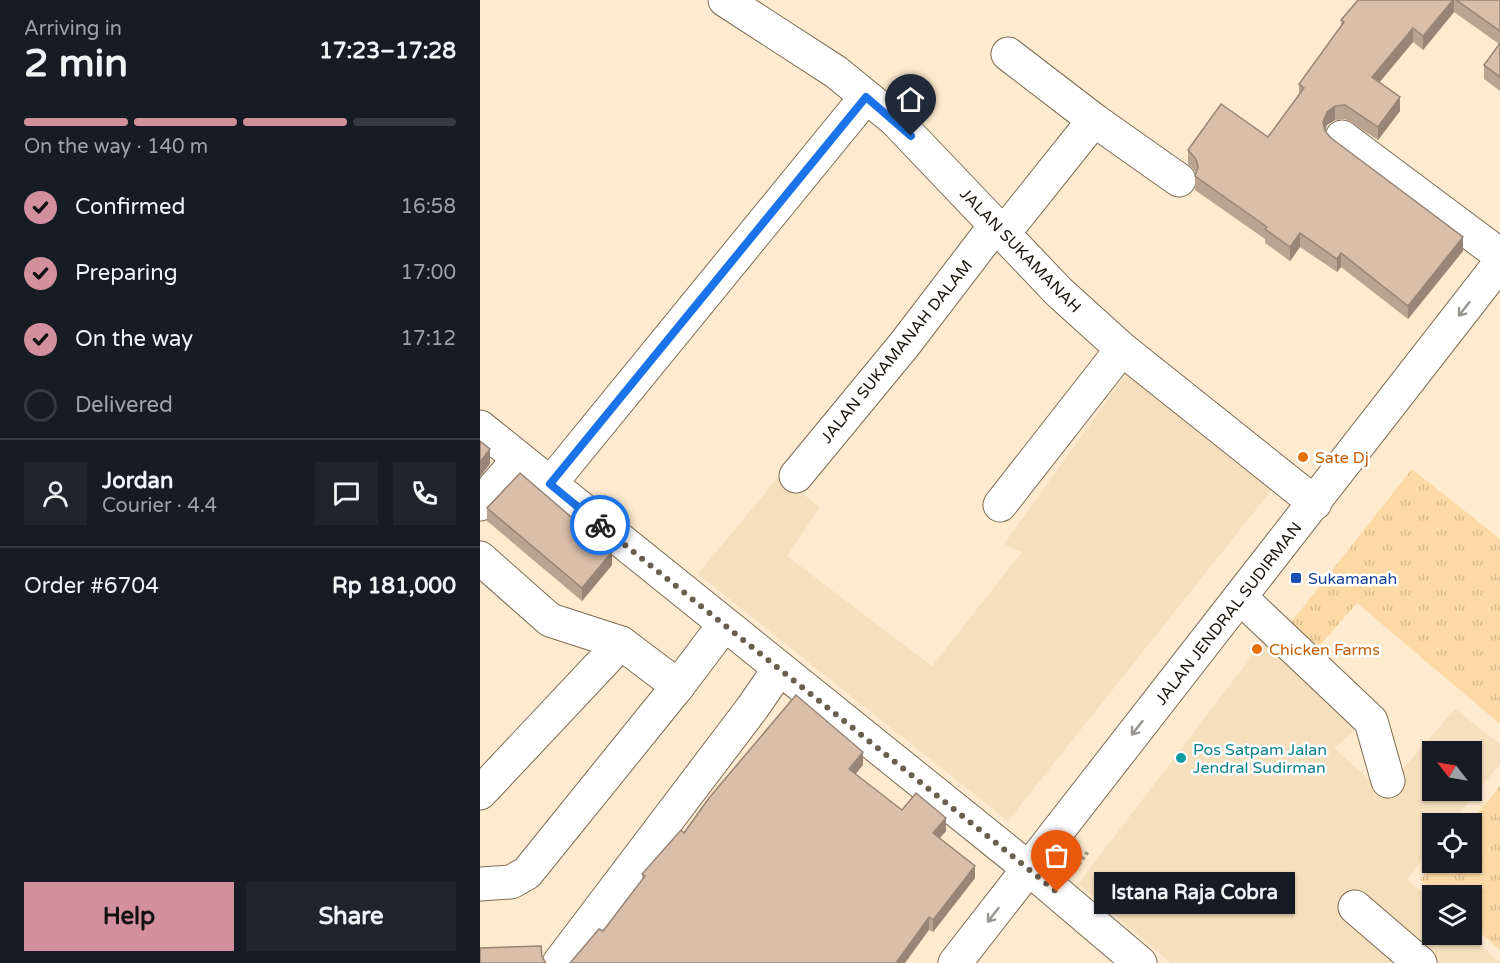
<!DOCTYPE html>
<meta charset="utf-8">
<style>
body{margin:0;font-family:"Varela Round",sans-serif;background:#20242c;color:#f1f3f6;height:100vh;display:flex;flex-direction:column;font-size:22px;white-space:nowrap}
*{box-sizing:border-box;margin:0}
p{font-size:20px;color:#9ea1a6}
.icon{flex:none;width:33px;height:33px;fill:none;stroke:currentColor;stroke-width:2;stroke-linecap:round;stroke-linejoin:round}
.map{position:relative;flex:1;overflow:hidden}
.sheet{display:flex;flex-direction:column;background:#171b24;width:480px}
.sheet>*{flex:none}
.needle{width:39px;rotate:301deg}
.fabs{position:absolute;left:942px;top:741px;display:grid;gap:12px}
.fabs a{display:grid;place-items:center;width:60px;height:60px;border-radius:0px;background:#171b24;box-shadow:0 2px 4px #0004;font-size:30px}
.pin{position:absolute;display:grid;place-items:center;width:51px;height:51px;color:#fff;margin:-62px -26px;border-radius:50% 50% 50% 0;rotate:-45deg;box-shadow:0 0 6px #0007}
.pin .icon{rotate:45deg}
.courier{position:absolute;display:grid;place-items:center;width:60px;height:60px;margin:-30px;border:4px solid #1a73e8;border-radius:50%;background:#fff;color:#222;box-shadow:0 2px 8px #0007}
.bubble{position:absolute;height:42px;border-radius:0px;background:#171b24;box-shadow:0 2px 4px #0004;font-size:20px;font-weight:800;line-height:42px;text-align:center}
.headline em{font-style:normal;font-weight:800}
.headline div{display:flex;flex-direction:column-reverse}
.headline{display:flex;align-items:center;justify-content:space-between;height:102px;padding:0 24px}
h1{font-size:39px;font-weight:800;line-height:45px}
.bar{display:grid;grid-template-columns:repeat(4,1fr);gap:9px 6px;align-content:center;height:72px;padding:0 24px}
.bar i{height:8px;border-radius:4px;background:#363941}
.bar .on{background:#d2909d}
.bar p{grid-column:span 4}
.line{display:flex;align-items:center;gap:15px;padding:0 24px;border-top:2px solid #363941}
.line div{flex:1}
.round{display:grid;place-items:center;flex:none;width:63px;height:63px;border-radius:0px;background:#20242c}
ol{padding:0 24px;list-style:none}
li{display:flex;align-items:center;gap:18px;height:66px}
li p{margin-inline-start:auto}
li .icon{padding:6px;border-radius:50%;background:#d2909d;color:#111;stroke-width:4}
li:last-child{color:#9ea1a6}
li i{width:33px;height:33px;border:3px solid #363941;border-radius:50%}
.button{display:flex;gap:12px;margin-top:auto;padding:12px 24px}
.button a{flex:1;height:69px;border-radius:0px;background:#d2909d;color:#111;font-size:24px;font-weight:800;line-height:69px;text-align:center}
.button a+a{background:#20242c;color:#f1f3f6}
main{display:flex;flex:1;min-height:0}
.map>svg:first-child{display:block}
</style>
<main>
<section class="sheet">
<div class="headline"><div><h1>2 min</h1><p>Arriving in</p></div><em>17:23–17:28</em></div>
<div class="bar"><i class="on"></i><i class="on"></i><i class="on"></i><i></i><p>On the way · 140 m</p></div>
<ol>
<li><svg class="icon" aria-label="check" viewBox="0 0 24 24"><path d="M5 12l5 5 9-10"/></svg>Confirmed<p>16:58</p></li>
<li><svg class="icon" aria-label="check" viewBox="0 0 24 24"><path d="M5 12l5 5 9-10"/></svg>Preparing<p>17:00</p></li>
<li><svg class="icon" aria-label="check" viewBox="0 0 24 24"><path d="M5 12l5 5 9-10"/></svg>On the way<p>17:12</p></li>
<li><i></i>Delivered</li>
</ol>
<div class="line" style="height:108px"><a class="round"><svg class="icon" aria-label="person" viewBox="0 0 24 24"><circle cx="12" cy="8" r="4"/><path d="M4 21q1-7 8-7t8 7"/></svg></a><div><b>Jordan</b><p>Courier · 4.4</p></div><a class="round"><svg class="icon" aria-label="chat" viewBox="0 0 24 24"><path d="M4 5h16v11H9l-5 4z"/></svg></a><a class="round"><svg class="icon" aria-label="phone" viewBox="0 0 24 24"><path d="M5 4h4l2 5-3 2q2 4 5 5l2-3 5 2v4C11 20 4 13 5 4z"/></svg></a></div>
<div class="line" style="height:78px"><div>Order #6704</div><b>Rp 181,000</b></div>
<div class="button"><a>Help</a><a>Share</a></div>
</section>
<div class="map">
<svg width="1020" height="963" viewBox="0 0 1020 963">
<defs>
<pattern id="grass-tufts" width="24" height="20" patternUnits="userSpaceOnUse" patternTransform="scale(1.5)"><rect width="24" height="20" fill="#fddaa5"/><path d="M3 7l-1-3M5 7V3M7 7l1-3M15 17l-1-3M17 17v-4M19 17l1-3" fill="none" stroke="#d8ba8d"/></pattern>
</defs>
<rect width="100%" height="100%" fill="#feebcf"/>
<g fill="#f6dfbd" fill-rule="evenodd">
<polygon points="656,360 741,450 794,487 528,821 218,574 299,476 340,507 307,556 452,666 542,552 524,544"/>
<path d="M 788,635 L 888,720 L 854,748 L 903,792 L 975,709 L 1020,744 L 1020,764 L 972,823 L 952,824 L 952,848 L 927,879 L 952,902 L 952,934 L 990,935 L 1020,963 L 691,963 L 598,884 ZM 952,752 L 992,752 L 992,790 L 952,790 Z"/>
</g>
<g fill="url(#grass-tufts)">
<polygon points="932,469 1020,539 1020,724 877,603 828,659 801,635"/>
<polygon points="1020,786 1020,950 992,925 992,896 958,895 940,880 955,863 992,862 992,824 989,823"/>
</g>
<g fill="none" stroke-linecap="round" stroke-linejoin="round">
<defs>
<g id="minor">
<polyline points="245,0 356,72 415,120 579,292 642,349 835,503"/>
<polyline points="528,54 614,120 699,180"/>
<polyline points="862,137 1020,255"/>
<polyline points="523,234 614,120"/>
<polyline points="0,427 548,868"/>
<polyline points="316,476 424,345 515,226"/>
<polyline points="70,484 386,97"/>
<polyline points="0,504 39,459"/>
<polyline points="520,505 642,349"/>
<polyline points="0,558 70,620 141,643 198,686 47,873 31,882 0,884"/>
<polyline points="760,597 891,721 908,781"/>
<polyline points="198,686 244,625"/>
<polyline points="0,793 141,643"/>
<polyline points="875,907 940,963"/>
<polyline points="79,963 273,707 299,669"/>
</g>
<g id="major">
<polyline points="548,868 660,963"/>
<polyline points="475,963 1020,263"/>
</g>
</defs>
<use href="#minor" stroke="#7c6c53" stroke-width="35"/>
<use href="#major" stroke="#7c6c53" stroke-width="35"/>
<polyline stroke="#aa9c87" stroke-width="4" stroke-dasharray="3 3" stroke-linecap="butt" points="595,869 609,850"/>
<use href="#minor" stroke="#fff" stroke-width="33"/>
<use href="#major" stroke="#fff" stroke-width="33"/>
</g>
<g fill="#bba391">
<polygon points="878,0 1020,0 1020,91 1004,79 1004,65 1019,44 974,12 943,50 933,42 899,83 920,111 898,140 865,119 855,120 847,125 845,131 851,138 983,251 928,319 861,267 857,272 820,247 810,261 785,243 785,239 715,190 715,176 716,172 708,164 708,150 788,137 819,96 819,84 861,26 861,20"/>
<polygon points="7,508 132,565 102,601 7,521"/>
<polygon points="383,765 375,774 422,810 466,831 460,838 495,878 453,932 449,930 123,931 162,880 162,874 204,833"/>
</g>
<g fill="#988576">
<polygon points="973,0 974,0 974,12 943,50 943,36"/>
<polygon points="933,28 933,42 892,91 892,77"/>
<polygon points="920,97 920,111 898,140 898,127"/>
<polygon points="855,106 855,120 847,125 843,135 843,122 847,112"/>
<polygon points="820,233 820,247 810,261 810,247"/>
<polygon points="983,237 983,251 928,319 928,306"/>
<polygon points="861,253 861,267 857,272 857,259"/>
<polygon points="10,449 10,464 0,477 0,462"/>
<polygon points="132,552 132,565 102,601 102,588"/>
<polygon points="383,752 383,765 369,782 369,769"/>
<polygon points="466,818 466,831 453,845 453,833"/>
<polygon points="495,866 495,878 453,932 453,920"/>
<polygon points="449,917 449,930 425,963 416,963"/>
</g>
<g fill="#d9bea9" stroke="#988576" stroke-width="1.5">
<polygon points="878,0 973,0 943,36 933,28 892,77 920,97 898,127 865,105 855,106 847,112 843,122 845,131 851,138 983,237 928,306 861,253 857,259 820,233 810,247 785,229 787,227 715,176 718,167 716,159 708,150 741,104 788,137 824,88 819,84 864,22 861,20"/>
<polygon points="976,0 1020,0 1020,31"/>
<polygon points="1020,43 1020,77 1004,65"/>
<polygon points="0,441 10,449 0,462"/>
<polygon points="40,473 132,552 102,588 7,508"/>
<polygon points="316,695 383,752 369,769 422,810 436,793 466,818 453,833 495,866 453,920 449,917 416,963 90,963 119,929 123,931 165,876 162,874 201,830 204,833 229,798"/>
<polygon points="61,946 62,957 66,963 0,963 0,948"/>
</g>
<defs><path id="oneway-shaft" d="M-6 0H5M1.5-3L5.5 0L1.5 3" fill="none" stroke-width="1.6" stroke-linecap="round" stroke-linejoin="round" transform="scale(1.5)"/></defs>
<g stroke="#989590">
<use href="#oneway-shaft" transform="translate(984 309) rotate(128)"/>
<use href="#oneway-shaft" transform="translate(657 728) rotate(128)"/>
<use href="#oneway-shaft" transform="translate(513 915) rotate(128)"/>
</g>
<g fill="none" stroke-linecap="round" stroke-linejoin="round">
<polyline stroke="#695f4e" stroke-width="6" stroke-dasharray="0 10.8" points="120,525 577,892"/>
<polyline stroke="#1a73e8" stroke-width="8" points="120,525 70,484 386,97 431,136"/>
</g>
<g fill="#e8710a" stroke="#fff" stroke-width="2">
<circle cx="823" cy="457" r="6"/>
<circle cx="777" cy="649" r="6"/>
</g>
<rect fill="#1a4fb4" stroke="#fff" stroke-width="2" x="810" y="572" width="12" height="12" rx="3"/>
<circle fill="#0f9aa8" stroke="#fff" stroke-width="2" cx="701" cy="758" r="6"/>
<g text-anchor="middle" stroke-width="5" stroke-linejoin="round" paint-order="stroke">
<g font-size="16" fill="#191309" stroke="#fff">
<text transform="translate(541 250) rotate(46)" y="6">JALAN SUKAMANAH</text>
<text transform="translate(416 351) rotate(-51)" y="6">JALAN SUKAMANAH DALAM</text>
<text transform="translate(748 613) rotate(-52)" y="6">JALAN JENDRAL SUDIRMAN</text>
</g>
<g font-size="16" fill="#c56008" stroke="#fff" text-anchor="start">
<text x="835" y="463">Sate Dj</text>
<text x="789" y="655">Chicken Farms</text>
</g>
<g font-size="16" fill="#164399" stroke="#fff" text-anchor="start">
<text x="828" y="584">Sukamanah</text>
</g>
<g font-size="16" fill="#0d838f" stroke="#fff" text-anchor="start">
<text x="713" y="755">Pos Satpam Jalan<tspan x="713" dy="18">Jendral Sudirman</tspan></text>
</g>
</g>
</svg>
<div class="fabs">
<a><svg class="needle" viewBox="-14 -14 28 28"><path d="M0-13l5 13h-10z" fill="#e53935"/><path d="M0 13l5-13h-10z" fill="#9ea1a6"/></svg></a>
<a><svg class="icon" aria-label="locate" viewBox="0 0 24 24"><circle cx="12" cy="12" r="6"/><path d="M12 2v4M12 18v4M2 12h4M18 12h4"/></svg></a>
<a><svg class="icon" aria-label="layers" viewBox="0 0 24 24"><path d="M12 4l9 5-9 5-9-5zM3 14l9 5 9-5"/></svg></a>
</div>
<div class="pin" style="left:577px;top:892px;background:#ea580c"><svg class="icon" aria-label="bag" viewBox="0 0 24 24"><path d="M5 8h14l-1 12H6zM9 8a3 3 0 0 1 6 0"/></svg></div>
<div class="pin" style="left:431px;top:136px;background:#1f2937"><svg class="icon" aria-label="home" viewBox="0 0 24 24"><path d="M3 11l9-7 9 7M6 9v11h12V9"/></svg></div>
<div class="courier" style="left:120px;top:525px"><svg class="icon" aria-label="bike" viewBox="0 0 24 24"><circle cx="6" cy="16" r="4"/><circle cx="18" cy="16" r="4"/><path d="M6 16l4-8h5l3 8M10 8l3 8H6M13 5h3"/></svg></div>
<div class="bubble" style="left:614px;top:872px;width:201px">Istana Raja Cobra</div>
</div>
</main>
